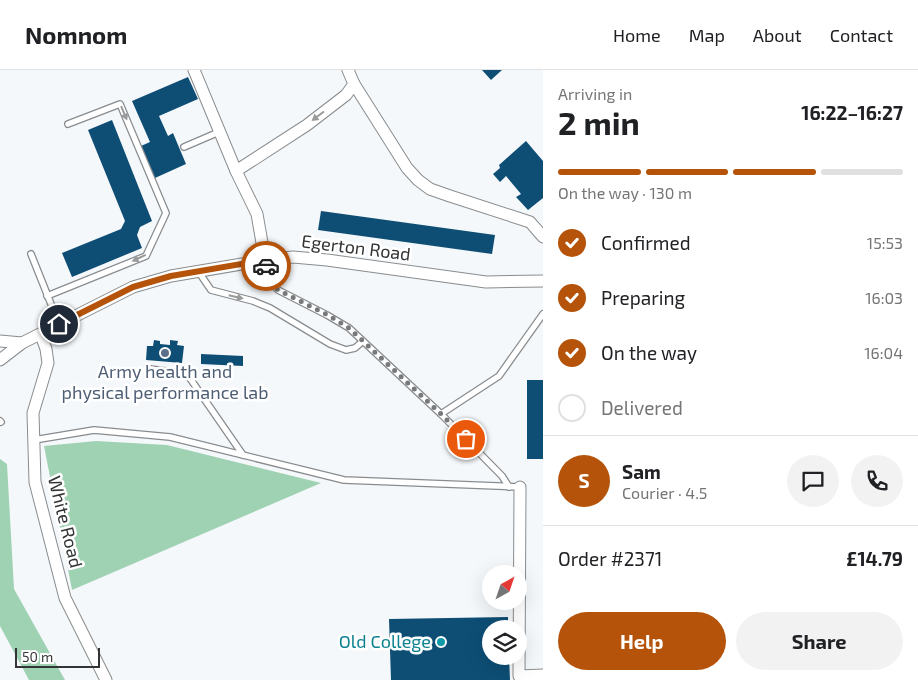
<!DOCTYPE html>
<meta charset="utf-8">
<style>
body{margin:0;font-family:"Exo 2",sans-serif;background:#f2f2f2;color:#202124;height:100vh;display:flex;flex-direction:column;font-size:19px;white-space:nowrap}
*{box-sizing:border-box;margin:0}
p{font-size:16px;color:#757577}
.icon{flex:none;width:28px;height:28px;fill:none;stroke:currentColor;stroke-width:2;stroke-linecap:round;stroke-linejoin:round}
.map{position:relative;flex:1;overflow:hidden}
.side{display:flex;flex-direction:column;background:#fff;width:375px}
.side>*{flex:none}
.needle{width:32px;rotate:40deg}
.tools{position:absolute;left:482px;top:495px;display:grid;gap:10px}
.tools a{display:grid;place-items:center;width:45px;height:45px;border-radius:50%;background:#fff;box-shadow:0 5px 20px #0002;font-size:25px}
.scale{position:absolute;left:15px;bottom:12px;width:85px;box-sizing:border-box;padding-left:5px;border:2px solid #333435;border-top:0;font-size:14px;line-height:18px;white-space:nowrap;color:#333435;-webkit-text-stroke:4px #fff;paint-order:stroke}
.pin{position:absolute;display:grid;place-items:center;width:42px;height:42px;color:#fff;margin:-21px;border:2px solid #fff;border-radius:50%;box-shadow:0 1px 5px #0007}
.courier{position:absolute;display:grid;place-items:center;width:50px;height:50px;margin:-25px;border:4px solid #b45309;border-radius:50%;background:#fff;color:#222;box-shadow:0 1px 6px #0007}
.overview em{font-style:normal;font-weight:700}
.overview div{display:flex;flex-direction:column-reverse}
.overview{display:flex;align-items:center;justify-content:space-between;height:85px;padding:0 15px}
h1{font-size:32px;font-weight:700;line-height:38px}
.bar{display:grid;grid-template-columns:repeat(4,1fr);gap:8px 5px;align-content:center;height:60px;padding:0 15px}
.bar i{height:6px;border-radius:4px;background:#e0e0e0}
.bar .selected{background:#b45309}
.bar p{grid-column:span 4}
.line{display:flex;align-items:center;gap:12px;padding:0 15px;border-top:1px solid #e0e0e0}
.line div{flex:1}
.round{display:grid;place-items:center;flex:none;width:52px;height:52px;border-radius:26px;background:#f2f2f2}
ol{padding:0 15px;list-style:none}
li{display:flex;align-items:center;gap:15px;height:55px}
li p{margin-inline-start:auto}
li .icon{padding:5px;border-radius:50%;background:#b45309;color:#fff;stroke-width:4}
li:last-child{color:#757577}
li i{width:28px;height:28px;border:2px solid #e0e0e0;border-radius:50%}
.button{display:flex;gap:10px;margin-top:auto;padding:10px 15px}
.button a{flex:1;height:58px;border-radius:30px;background:#b45309;color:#fff;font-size:20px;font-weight:700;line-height:58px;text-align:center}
.button a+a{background:#f2f2f2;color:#202124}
header{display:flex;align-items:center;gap:30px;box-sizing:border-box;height:70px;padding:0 25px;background:#fff;border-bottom:1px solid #e0e0e0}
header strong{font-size:24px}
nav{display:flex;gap:28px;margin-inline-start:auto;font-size:18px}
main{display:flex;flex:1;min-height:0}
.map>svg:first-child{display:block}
</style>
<header>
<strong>Nomnom</strong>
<nav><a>Home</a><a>Map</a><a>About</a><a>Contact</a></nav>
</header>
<main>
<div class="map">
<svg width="543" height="610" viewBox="0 0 543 610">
<rect width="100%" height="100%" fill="#f5f8fb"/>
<g fill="#9fd2b3">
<polygon points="96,371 167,375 321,413 72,520 44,376"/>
<polygon points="0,389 7,394 14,519 65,610 29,610 0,556"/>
</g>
<g fill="#0e4e75">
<polygon points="482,0 502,0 491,10"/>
<polygon points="188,7 198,29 159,46 168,66 173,63 186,94 155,108 141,76 150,72 132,31"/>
<polygon points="112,50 152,151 140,157 137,165 142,178 72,207 62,183 121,159 125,151 88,60"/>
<polygon points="526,71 543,91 543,128 528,140 516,127 521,124 506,106 500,112 493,104 500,98 499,95"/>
<polygon points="321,141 495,165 492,184 318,160"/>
<polygon points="154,270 160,271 160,274 170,275 170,270 178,271 177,275 184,276 182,293 146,290 147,276 153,276"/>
<polygon points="201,284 243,286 243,296 201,294"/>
<rect x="527" y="310" width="16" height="79"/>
<polygon points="508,547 508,559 491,559 491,586 509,586 510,610 391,610 389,549"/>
</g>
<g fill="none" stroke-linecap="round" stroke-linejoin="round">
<defs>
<g id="lane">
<polyline points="184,77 219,62"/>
<polyline points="31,184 59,254"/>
<polyline points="265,190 269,211 278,220 327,245 349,258 441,344 502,406 509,417"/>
<polyline points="198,201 211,220 253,231 270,238 330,274 346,280 355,278 363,271"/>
<polyline points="47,226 146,186 166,143 120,34 68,54"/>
<polyline points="150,299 187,304 243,385"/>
<polyline points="441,344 499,306 543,244"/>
<polyline points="0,351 1,352"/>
<polyline points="34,370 94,360 170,367 344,410 520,417"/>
</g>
<g id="street">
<polyline points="194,0 236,101 257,144 265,190"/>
<polyline points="348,0 354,14 407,98 418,110 430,119 450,126 530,152 543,167"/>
<polyline points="236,101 307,55 346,25 354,14"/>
<polyline points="41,265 46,279 48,293 33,343 35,412 65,528 106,610"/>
<polyline points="0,271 22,273 133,217 171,206 265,190 293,187 327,190 486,212 543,211"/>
<polyline points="0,290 22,273"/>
<polyline points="520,417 519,606 543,605"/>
</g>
</defs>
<use href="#lane" stroke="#898c8e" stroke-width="8"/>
<use href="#street" stroke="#898c8e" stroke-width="13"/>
<use href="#lane" stroke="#fff" stroke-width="5.5"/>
<use href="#street" stroke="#fff" stroke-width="11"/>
</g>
<defs><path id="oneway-solid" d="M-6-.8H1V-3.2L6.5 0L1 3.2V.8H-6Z" transform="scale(1.25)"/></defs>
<g fill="#999a9a">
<use href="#oneway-solid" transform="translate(124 43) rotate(67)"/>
<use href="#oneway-solid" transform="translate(318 46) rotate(143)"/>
<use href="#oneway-solid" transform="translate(139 188) rotate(155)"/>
<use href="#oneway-solid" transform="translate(236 227) rotate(13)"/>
</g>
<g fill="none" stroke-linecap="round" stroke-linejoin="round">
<polyline stroke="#77797a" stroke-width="5" stroke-dasharray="0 9" points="266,196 269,211 278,220 328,245 349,258 441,344 466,369"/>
<polyline stroke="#b45309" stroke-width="6" points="59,254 133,217 171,206 265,190 266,196"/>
</g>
<circle fill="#5c6f8a" stroke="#fff" stroke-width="2" cx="165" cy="283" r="5"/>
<circle fill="#0f9aa8" stroke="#fff" stroke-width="2" cx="441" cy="572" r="5"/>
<g text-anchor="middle" stroke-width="5" stroke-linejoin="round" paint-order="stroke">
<g font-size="18" fill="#333435" stroke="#fff">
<text transform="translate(356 178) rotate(7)" y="6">Egerton Road</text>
<text transform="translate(65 452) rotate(76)" y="6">White Road</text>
</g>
<g font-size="18" fill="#4e5e75" stroke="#fff">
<text x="165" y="308">Army health and<tspan x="165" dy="21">physical performance lab</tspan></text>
</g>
<g font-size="18" fill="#0d838f" stroke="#fff" text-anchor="end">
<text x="431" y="578">Old College</text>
</g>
</g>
</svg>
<div class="tools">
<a><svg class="needle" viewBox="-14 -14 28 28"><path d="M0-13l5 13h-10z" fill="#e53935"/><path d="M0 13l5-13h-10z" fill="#757577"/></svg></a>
<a><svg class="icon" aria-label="layers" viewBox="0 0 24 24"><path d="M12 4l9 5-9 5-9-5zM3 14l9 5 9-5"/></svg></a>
</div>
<div class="scale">50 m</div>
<div class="pin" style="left:466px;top:369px;background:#ea580c"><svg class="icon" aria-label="bag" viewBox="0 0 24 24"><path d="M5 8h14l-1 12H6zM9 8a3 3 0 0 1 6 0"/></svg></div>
<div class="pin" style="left:59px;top:254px;background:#1f2937"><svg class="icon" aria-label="home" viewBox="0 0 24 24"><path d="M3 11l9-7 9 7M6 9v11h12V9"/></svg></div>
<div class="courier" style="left:266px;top:196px"><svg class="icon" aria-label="car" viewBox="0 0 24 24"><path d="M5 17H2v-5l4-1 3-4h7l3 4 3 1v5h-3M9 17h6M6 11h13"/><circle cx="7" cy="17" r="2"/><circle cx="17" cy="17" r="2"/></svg></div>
</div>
<section class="side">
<div class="overview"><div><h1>2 min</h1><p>Arriving in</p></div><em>16:22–16:27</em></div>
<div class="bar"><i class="selected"></i><i class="selected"></i><i class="selected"></i><i></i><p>On the way · 130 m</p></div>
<ol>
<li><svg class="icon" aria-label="check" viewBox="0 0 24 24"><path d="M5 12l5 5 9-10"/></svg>Confirmed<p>15:53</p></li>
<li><svg class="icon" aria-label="check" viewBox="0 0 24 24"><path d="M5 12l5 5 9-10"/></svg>Preparing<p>16:03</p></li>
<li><svg class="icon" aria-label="check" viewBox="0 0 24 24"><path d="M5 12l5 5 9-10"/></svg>On the way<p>16:04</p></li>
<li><i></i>Delivered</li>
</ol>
<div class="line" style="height:90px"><b class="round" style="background:#b45309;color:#fff">S</b><div><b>Sam</b><p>Courier · 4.5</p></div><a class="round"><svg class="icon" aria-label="chat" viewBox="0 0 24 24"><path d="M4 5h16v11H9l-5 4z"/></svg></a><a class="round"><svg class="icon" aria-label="phone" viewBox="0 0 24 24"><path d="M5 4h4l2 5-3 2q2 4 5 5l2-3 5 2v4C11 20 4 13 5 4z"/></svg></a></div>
<div class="line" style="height:65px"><div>Order #2371</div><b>£14.79</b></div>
<div class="button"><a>Help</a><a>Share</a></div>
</section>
</main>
